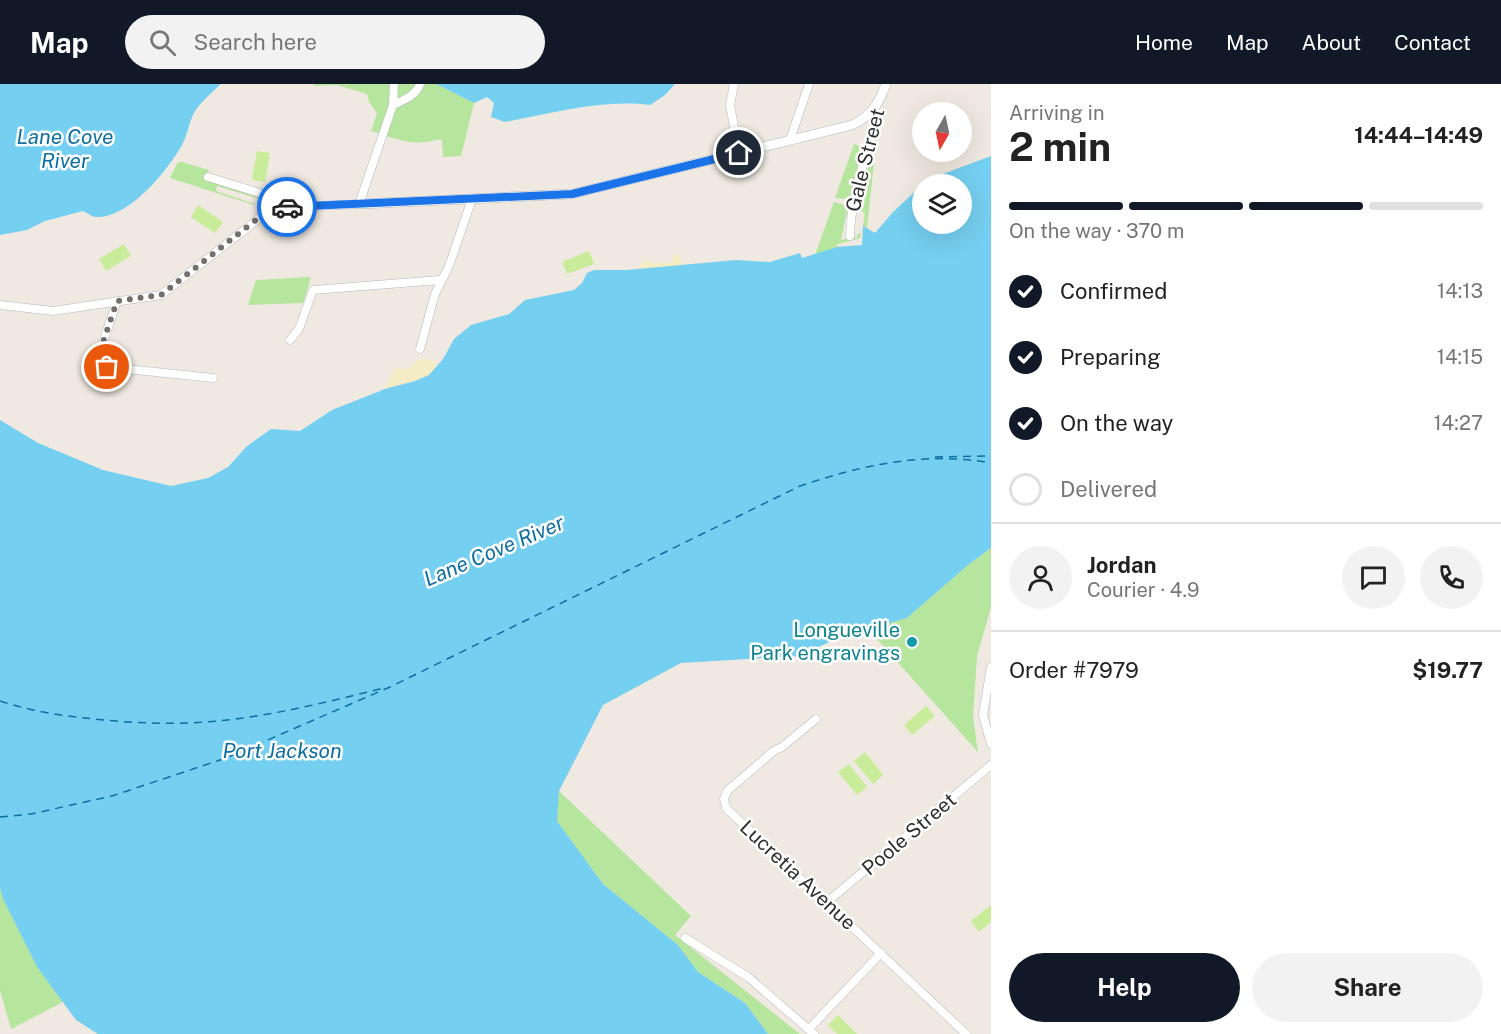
<!DOCTYPE html>
<meta charset="utf-8">
<style>
body{margin:0;font-family:"Public Sans",sans-serif;background:#f2f2f2;color:#222;height:100vh;display:flex;flex-direction:column;font-size:22px;white-space:nowrap}
*{box-sizing:border-box;margin:0}
p{font-size:20px;color:#767676}
.icon{flex:none;width:33px;height:33px;fill:none;stroke:currentColor;stroke-width:2;stroke-linecap:round;stroke-linejoin:round}
.map{position:relative;flex:1;overflow:hidden}
.sheet{display:flex;flex-direction:column;background:#fff;width:510px}
.sheet>*{flex:none}
.needle{width:39px;rotate:189deg}
.buttons{position:absolute;left:912px;top:18px;display:grid;gap:12px}
.buttons a{display:grid;place-items:center;width:60px;height:60px;border-radius:50%;background:#fff;box-shadow:0 6px 24px #0002;font-size:30px}
.pin{position:absolute;display:grid;place-items:center;width:51px;height:51px;color:#fff;margin:-26px;border:3px solid #fff;border-radius:50%;box-shadow:0 2px 6px #0007}
.courier{position:absolute;display:grid;place-items:center;width:60px;height:60px;margin:-30px;border:4px solid #1a73e8;border-radius:50%;background:#fff;color:#222;box-shadow:0 2px 8px #0007}
.summary em{font-style:normal;font-weight:700}
.summary div{display:flex;flex-direction:column-reverse}
.summary{display:flex;align-items:center;justify-content:space-between;height:102px;padding:0 18px}
h1{font-size:39px;font-weight:700;line-height:45px}
.bar{display:grid;grid-template-columns:repeat(4,1fr);gap:9px 6px;align-content:center;height:72px;padding:0 18px}
.bar i{height:8px;border-radius:4px;background:#e0e0e0}
.bar .active{background:#111827}
.bar p{grid-column:span 4}
.line{display:flex;align-items:center;gap:15px;padding:0 18px;border-top:2px solid #e0e0e0}
.line div{flex:1}
.round{display:grid;place-items:center;flex:none;width:63px;height:63px;border-radius:32px;background:#f2f2f2}
ol{padding:0 18px;list-style:none}
li{display:flex;align-items:center;gap:18px;height:66px}
li p{margin-inline-start:auto}
li .icon{padding:6px;border-radius:50%;background:#111827;color:#fff;stroke-width:4}
li:last-child{color:#767676}
li i{width:33px;height:33px;border:3px solid #e0e0e0;border-radius:50%}
.cta{display:flex;gap:12px;margin-top:auto;padding:12px 18px}
.cta a{flex:1;height:69px;border-radius:36px;background:#111827;color:#fff;font-size:24px;font-weight:700;line-height:69px;text-align:center}
.cta a+a{background:#f2f2f2;color:#222}
header{display:flex;align-items:center;gap:36px;box-sizing:border-box;height:84px;padding:0 30px;background:#111827;color:#fff}
header strong{font-size:28px}
nav{display:flex;gap:33px;margin-inline-start:auto;font-size:21px}
.search{width:420px;height:54px;background:#f2f2f2;display:flex;align-items:center;gap:15px;box-sizing:border-box;padding:0 21px;border-radius:33px;color:#767676;font-size:22px}
main{display:flex;flex:1;min-height:0}
.map>svg:first-child{display:block}
</style>
<header>
<strong>Map</strong>
<div class="search"><svg class="icon" aria-label="search" viewBox="0 0 24 24"><circle cx="10" cy="10" r="6"/><path d="M15 15l6 6"/></svg>Search here</div>
<nav><a>Home</a><a>Map</a><a>About</a><a>Contact</a></nav>
</header>
<main>
<div class="map">
<svg width="991" height="950" viewBox="0 0 991 950">
<rect width="100%" height="100%" fill="#efe9e1"/>
<g fill="#b6e59e">
<path d="M 314,0 L 436,0 L 474,19 L 461,72 L 443,73 L 442,55 C 410,63 401,56 371,47 L 377,29 L 369,18 L 367,10 L 337,1 L 314,2 Z"/>
<polygon points="854,60 861,63 862,66 849,115 835,114"/>
<polygon points="178,78 182,78 209,86 207,92 260,112 259,115 217,102 216,107 255,120 254,121 170,94"/>
<polygon points="869,78 874,79 867,144 863,142 865,130 858,124"/>
<polygon points="834,118 848,122 841,156 857,153 858,149 861,150 860,154 838,160 837,163 815,171"/>
<polygon points="311,193 303,219 248,221 256,196"/>
<polygon points="991,464 991,523 977,572 973,633 978,668 868,545 907,534 968,481"/>
<polygon points="559,707 691,832 675,851 800,950 768,950 745,919 698,888 678,861 603,800 556,736"/>
<polygon points="0,804 3,815 37,883 63,918 11,945 0,906"/>
</g>
<g fill="#f3ecc5">
<polygon points="673,170 681,173 682,181 638,185 639,181 645,176 653,179 671,179"/>
<polygon points="424,275 432,276 438,280 429,291 415,297 385,305 396,283 407,286 417,276"/>
</g>
<g fill="#c9ec9a">
<polygon points="257,67 270,69 265,98 252,96"/>
<polygon points="198,121 223,138 215,149 191,133"/>
<polygon points="124,160 131,172 106,187 99,175"/>
<polygon points="589,167 594,180 567,190 562,178"/>
<polygon points="926,622 935,632 912,651 904,641"/>
<polygon points="865,668 883,691 873,700 854,677"/>
<polygon points="849,680 867,703 857,711 838,688"/>
<polygon points="991,821 991,838 979,848 971,837"/>
<polygon points="838,931 857,950 837,950 828,941"/>
</g>
<g fill="#75cff0">
<path d="M 0,0 L 221,0 C 212,8 202,17 195,27 C 189,37 188,50 182,61 C 167,87 129,135 95,133 C 91,132 87,129 83,127 L 45,137 L 27,146 L 0,151 Z"/>
<path d="M 436,0 L 675,0 L 665,11 L 650,21 C 602,15 553,29 505,38 L 491,33 L 494,19 L 487,13 L 474,19 Z"/>
<polygon points="991,72 991,464 968,481 907,534 838,554 799,572 681,579 603,621 559,707 557,737 603,800 678,861 698,888 745,919 768,950 98,950 76,936 37,883 3,815 0,804 0,336 38,359 103,386 171,402 208,394 228,383 247,362 271,345 300,347 332,326 385,305 415,297 429,291 443,275 454,255 471,241 509,230 525,216 574,206 582,199 587,189 594,186 627,186 736,176 770,178 800,169 802,174 837,163 862,161 863,142 875,149 893,128 922,101 922,140 962,140 962,100 923,100 932,94"/>
</g>
<g fill="none" stroke-linecap="round" stroke-linejoin="round">
<g stroke="#0d6fa3" stroke-width="1.5" stroke-dasharray="8 6" stroke-linecap="butt">
<polyline points="935,373 991,372"/>
<path d="M 0,617 C 27,626 57,631 85,634 C 118,638 152,640 186,639 C 253,637 319,620 384,604"/>
<path d="M 0,733 L 31,730 L 112,712 L 226,674 L 390,603 L 800,402 C 862,381 925,367 991,379"/>
</g>
<defs>
<g id="minor">
<polyline points="734,0 730,21 739,69"/>
<path d="M 393,21 C 403,16 416,12 420,0"/>
<polyline points="790,56 809,0"/>
<polyline points="208,93 266,111 272,115 276,124"/>
<path d="M 850,152 C 851,112 865,73 878,35 L 874,26"/>
<polyline points="117,217 98,273 101,280 107,283 213,294"/>
<polyline points="0,221 53,227 161,211 266,129 276,124 359,120 393,21 394,0"/>
<polyline points="290,256 299,245 313,206 440,196"/>
<polyline points="420,265 435,210 449,182 472,115"/>
<polyline points="991,583 983,631 991,660"/>
<polyline points="816,635 782,663 775,666 727,707 724,715 726,724 966,950"/>
<polyline points="827,818 991,681"/>
<polyline points="685,854 748,893 814,950"/>
<polyline points="809,945 881,869"/>
</g>
<path id="tertiary" d="M 359,120 L 572,110 L 852,41 C 871,32 879,20 886,0"/>
</defs>
<use href="#minor" stroke="#b4b7c1" stroke-width="9"/>
<use href="#tertiary" stroke="#b4b7c1" stroke-width="10"/>
<use href="#minor" stroke="#fff" stroke-width="8"/>
<use href="#tertiary" stroke="#fff" stroke-width="9"/>
</g>
<g fill="none" stroke-linecap="round" stroke-linejoin="round">
<polyline stroke="#726f6d" stroke-width="6" stroke-dasharray="0 10.8" points="107,283 101,280 98,273 117,217 161,211 261,132 276,124 287,123"/>
<polyline stroke="#1a73e8" stroke-width="8" points="287,123 572,110 739,69"/>
</g>
<circle fill="#0f9aa8" stroke="#fff" stroke-width="2" cx="912" cy="558" r="6"/>
<g text-anchor="middle" stroke-width="5" stroke-linejoin="round" paint-order="stroke">
<g font-size="20" fill="#2e2e2e" stroke="#fff">
<text transform="translate(865 76) rotate(-76)" y="7">Gale Street</text>
<text transform="translate(909 750) rotate(-40)" y="7">Poole Street</text>
<text transform="translate(798 791) rotate(43)" y="7">Lucretia Avenue</text>
</g>
<g font-size="20" fill="#0d838f" stroke="#fff" text-anchor="end">
<text x="900" y="553">Longueville<tspan x="900" dy="23">Park engravings</tspan></text>
</g>
<g font-size="21" font-style="italic" fill="#0d6fa3" stroke="#fff">
<text x="65" y="60">Lane Cove<tspan x="65" dy="24">River</tspan></text>
<text transform="translate(494 467) rotate(-23)" y="7">Lane Cove River</text>
<text x="282" y="674">Port Jackson</text>
</g>
</g>
</svg>
<div class="buttons">
<a><svg class="needle" viewBox="-14 -14 28 28"><path d="M0-13l5 13h-10z" fill="#e53935"/><path d="M0 13l5-13h-10z" fill="#767676"/></svg></a>
<a><svg class="icon" aria-label="layers" viewBox="0 0 24 24"><path d="M12 4l9 5-9 5-9-5zM3 14l9 5 9-5"/></svg></a>
</div>
<div class="pin" style="left:107px;top:283px;background:#ea580c"><svg class="icon" aria-label="bag" viewBox="0 0 24 24"><path d="M5 8h14l-1 12H6zM9 8a3 3 0 0 1 6 0"/></svg></div>
<div class="pin" style="left:739px;top:69px;background:#1f2937"><svg class="icon" aria-label="home" viewBox="0 0 24 24"><path d="M3 11l9-7 9 7M6 9v11h12V9"/></svg></div>
<div class="courier" style="left:287px;top:123px"><svg class="icon" aria-label="car" viewBox="0 0 24 24"><path d="M5 17H2v-5l4-1 3-4h7l3 4 3 1v5h-3M9 17h6M6 11h13"/><circle cx="7" cy="17" r="2"/><circle cx="17" cy="17" r="2"/></svg></div>
</div>
<section class="sheet">
<div class="summary"><div><h1>2 min</h1><p>Arriving in</p></div><em>14:44–14:49</em></div>
<div class="bar"><i class="active"></i><i class="active"></i><i class="active"></i><i></i><p>On the way · 370 m</p></div>
<ol>
<li><svg class="icon" aria-label="check" viewBox="0 0 24 24"><path d="M5 12l5 5 9-10"/></svg>Confirmed<p>14:13</p></li>
<li><svg class="icon" aria-label="check" viewBox="0 0 24 24"><path d="M5 12l5 5 9-10"/></svg>Preparing<p>14:15</p></li>
<li><svg class="icon" aria-label="check" viewBox="0 0 24 24"><path d="M5 12l5 5 9-10"/></svg>On the way<p>14:27</p></li>
<li><i></i>Delivered</li>
</ol>
<div class="line" style="height:108px"><a class="round"><svg class="icon" aria-label="person" viewBox="0 0 24 24"><circle cx="12" cy="8" r="4"/><path d="M4 21q1-7 8-7t8 7"/></svg></a><div><b>Jordan</b><p>Courier · 4.9</p></div><a class="round"><svg class="icon" aria-label="chat" viewBox="0 0 24 24"><path d="M4 5h16v11H9l-5 4z"/></svg></a><a class="round"><svg class="icon" aria-label="phone" viewBox="0 0 24 24"><path d="M5 4h4l2 5-3 2q2 4 5 5l2-3 5 2v4C11 20 4 13 5 4z"/></svg></a></div>
<div class="line" style="height:78px"><div>Order #7979</div><b>$19.77</b></div>
<div class="cta"><a>Help</a><a>Share</a></div>
</section>
</main>
